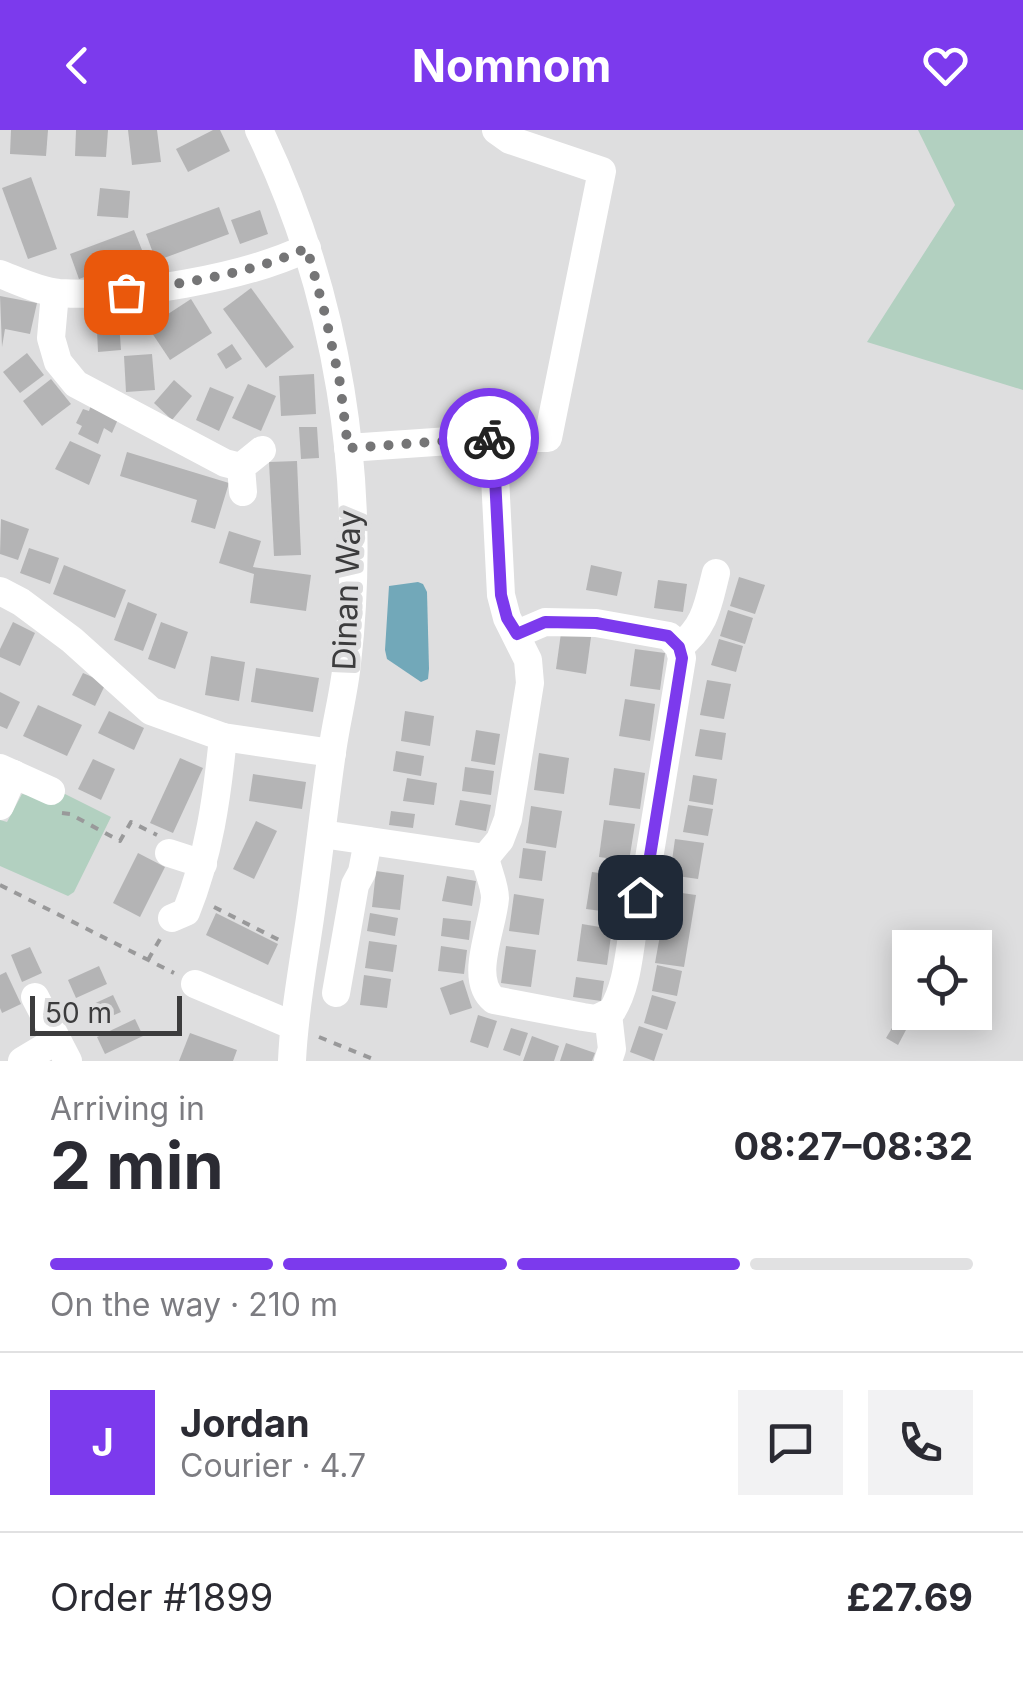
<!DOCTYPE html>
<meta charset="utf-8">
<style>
body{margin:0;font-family:Inter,sans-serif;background:#f2f2f3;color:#2b2b33;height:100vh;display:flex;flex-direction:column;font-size:38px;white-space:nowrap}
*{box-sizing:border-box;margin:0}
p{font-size:32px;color:#7c7c81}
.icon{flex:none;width:55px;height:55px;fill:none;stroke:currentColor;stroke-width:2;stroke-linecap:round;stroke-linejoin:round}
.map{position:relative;height:931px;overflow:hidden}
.details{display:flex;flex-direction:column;background:#fff;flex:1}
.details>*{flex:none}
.tools{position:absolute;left:892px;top:800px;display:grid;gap:20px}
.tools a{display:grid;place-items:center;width:100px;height:100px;border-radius:0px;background:#fff;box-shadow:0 5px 25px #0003;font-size:50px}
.scale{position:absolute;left:30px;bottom:25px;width:152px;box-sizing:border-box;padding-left:10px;border:5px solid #3c3c3d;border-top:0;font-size:28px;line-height:35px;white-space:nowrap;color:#3c3c3d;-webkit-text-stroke:8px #dededf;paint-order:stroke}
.pin{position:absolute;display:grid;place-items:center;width:85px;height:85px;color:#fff;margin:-42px;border-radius:20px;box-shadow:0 5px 15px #0006}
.courier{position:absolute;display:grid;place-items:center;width:100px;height:100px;margin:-50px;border:8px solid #7c3aed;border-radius:50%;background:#fff;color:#222;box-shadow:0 2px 12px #0007}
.summary em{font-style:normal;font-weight:700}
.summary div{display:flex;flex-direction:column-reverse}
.summary{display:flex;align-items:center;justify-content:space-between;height:170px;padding:0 50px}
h1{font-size:65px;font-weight:700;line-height:75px}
.bar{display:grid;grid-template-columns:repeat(4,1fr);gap:15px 10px;align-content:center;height:120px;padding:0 50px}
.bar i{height:12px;border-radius:8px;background:#e1e1e2}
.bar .selected{background:#7c3aed}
.bar p{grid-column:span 4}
.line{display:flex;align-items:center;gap:25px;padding:0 50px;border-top:2px solid #e1e1e2}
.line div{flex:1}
.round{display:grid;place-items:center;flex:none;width:105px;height:105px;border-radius:0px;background:#f2f2f3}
header{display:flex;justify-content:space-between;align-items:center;height:130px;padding:0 50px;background:#7c3aed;color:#fff;font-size:45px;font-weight:700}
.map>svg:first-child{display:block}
</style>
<header><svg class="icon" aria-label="back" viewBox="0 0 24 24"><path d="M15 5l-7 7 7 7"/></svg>Nomnom<svg class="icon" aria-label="heart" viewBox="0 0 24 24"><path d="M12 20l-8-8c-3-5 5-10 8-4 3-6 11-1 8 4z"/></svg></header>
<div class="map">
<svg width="1023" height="931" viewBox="0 0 1023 931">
<rect width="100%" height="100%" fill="#dededf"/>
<g fill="#b2d0c0">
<polygon points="918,0 1023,0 1023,260 867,212 955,75"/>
<polygon points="61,662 111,687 74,762 68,766 0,736 0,690 7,692 22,664 38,667 55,675"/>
</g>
<polygon fill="#72a8b9" points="418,452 423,454 427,462 429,539 428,549 421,552 387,529 385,520 389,456"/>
<g fill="#b4b4b5">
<polygon points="11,0 48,0 46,26 10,24"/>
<polygon points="76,0 108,0 106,27 75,26"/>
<polygon points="128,0 157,0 161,32 132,35"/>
<polygon points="213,0 220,0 230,21 188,42 176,19"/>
<polygon points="31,47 57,119 28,129 2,58"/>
<polygon points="100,58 130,61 128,88 97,86"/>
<polygon points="219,77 229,104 156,131 146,104"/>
<polygon points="260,80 268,104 240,114 231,90"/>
<polygon points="134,100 144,125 79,149 70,124"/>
<polygon points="251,158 294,217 266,238 223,179"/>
<polygon points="0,166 37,173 30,204 5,199 2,217"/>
<polygon points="191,169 212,203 170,230 148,197"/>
<polygon points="118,177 121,220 98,222 96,179"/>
<polygon points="232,214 242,229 226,239 217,224"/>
<polygon points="27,223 44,245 20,263 3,242"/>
<polygon points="152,224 155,260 126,262 124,226"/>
<polygon points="314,244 316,284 281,286 279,246"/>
<polygon points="51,249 71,274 42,296 23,271"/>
<polygon points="174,250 192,266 172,290 154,273"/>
<polygon points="248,254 276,266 261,301 232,288"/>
<polygon points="210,257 234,267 219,301 196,290"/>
<polygon points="91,275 119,287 112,303 104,298 98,314 78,304 82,296 76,293 83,279 89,281"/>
<polygon points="299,297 317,297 319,328 301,329"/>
<polygon points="70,311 101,325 89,355 55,339"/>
<polygon points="127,322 229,353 215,399 191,392 197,370 120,346"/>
<polygon points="297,331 301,425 274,426 269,332"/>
<polygon points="1,389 29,399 18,430 0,424"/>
<polygon points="229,401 261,411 253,437 311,445 306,481 250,473 254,444 219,433"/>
<polygon points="29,418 59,428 50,454 20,443"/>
<polygon points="64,435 126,460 115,488 53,464"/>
<polygon points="591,435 622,442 617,466 586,460"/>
<polygon points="739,447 765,455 755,484 730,476"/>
<polygon points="658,450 687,454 683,482 654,478"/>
<polygon points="128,472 157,484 143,521 114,510"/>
<polygon points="728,480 753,488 745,514 720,506"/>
<polygon points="13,492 35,503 20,536 0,527 0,519"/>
<polygon points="161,492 188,502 175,539 148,529"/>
<polygon points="561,503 591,507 586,544 556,539"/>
<polygon points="719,509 743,516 736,542 711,535"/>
<polygon points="635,519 665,523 660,560 630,556"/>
<polygon points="211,526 245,532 239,571 205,565"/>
<polygon points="256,538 319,548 313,582 251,572"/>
<polygon points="83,543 106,553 95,576 72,565"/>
<polygon points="707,550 731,554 724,589 700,585"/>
<polygon points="0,562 20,572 7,599 0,596"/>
<polygon points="625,569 655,574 650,611 619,606"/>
<polygon points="38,575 82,595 67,626 23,606"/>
<polygon points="109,581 144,598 134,620 98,603"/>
<polygon points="405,581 434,586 430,616 401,611"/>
<polygon points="700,599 726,603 722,630 695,626"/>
<polygon points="476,600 500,604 495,635 471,631"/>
<polygon points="396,621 424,626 421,646 393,641"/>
<polygon points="539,623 569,628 564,664 534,660"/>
<polygon points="180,628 203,638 173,703 150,693"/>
<polygon points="93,629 115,639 101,670 78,659"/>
<polygon points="465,637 494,641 491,665 462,661"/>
<polygon points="614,638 645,643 640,679 609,675"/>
<polygon points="253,644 306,652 302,679 249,671"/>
<polygon points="693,645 717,649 713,675 689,671"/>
<polygon points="407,648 437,653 434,675 403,671"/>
<polygon points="460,670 491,675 486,701 455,695"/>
<polygon points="688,675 713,679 708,706 683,702"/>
<polygon points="531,676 562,681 556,718 526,713"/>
<polygon points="391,681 415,684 413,698 389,695"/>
<polygon points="604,690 635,694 629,731 599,727"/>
<polygon points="256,691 277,701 254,749 233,739"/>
<polygon points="675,709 704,713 698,749 670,745"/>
<polygon points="523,718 546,721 542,751 519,748"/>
<polygon points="138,723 165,737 140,787 113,773"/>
<polygon points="376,741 404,745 400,780 372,777"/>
<polygon points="592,742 622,746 617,783 586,779"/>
<polygon points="447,746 476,751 472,776 442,771"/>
<polygon points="668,761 696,765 684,837 655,833"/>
<polygon points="514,764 544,769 539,805 509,801"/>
<polygon points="216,783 278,814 268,835 206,805"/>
<polygon points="370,783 398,788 395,806 367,801"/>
<polygon points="443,788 471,791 469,810 441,806"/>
<polygon points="582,794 612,799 607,835 577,831"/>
<polygon points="369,811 397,815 393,842 365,838"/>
<polygon points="441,816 467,820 464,844 438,841"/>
<polygon points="506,816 536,820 531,857 501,853"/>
<polygon points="30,817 42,843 22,852 11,825"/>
<polygon points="657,835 682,841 677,866 652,861"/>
<polygon points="99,836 107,854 76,868 68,850"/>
<polygon points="6,842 21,874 2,883 0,878 0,845"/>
<polygon points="364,845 391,849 387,878 360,875"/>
<polygon points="576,847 604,851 601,871 573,867"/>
<polygon points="463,850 472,878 450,885 440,858"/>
<polygon points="113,865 121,882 96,893 89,876"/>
<polygon points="652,865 676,872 667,900 644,893"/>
<polygon points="478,885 497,891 488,918 470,912"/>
<polygon points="135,889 143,906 105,924 97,907"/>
<polygon points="895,893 906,900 898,915 886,908"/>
<polygon points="639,896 663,904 654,931 630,922"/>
<polygon points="511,898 528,903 520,926 503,920"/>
<polygon points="190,903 237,920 233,931 179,931"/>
<polygon points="532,906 559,916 554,931 523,931"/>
<polygon points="566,913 595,923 592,931 560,931"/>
</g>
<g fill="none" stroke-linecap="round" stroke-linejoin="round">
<g stroke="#99999a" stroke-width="4" stroke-dasharray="8 8" stroke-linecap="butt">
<polyline points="62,683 70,684 120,711 131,692 157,705"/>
<polyline points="0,755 174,843"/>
<polyline points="214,777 281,811"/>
<polyline points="148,830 160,809"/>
<polyline points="319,907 378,931"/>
</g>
<g stroke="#fff" stroke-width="28">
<path d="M 259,0 C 338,163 368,352 347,533 C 344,563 336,592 332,622 C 324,677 318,733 310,788 C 303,836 294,883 292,931"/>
<path d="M 0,144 C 18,151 39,161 59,163 C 129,168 244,148 307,118"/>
<polyline points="55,163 51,208 58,232 76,254 225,333 241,337"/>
<polyline points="348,318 493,308 548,308 602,41 510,10 496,0"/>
<polyline points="243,362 241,337 262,320"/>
<polyline points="0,461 21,472 72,510 151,581 223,607 332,623"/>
<path d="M 679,517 C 706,496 708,474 716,443"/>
<polyline points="0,638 51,661"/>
<polyline points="0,676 14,644"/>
<polyline points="322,704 485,728 500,710 508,689 530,553 528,530 507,488 501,465 493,308"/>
<polyline points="169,723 203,734"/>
<path d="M 485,728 C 488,741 495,756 495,768 C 493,798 468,849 494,870 L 583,887 L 596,889 L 612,881 C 634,845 627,797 644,759 L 682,528 L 679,517 L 669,506 L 596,493 L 545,492 L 517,504"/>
<path d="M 172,788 L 186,782 C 209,725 217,668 223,607"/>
<polyline points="195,854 294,896"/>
<polyline points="336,863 355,755 362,742 368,711"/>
<polyline points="35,867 68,931"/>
<polyline points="22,931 57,910"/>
<polyline points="608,931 612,919 608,884"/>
</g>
</g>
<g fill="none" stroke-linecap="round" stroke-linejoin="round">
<path stroke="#757576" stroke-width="10" stroke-dasharray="0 18" d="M 126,162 C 187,152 251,144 307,118 L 325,184 L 340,253 L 348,318 L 489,308"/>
<polyline stroke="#7c3aed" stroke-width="12" points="489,308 493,308 501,465 507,488 517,504 545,492 596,493 668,506 679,517 682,528 676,566 649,732 640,767"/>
</g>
<g text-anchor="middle" stroke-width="10" stroke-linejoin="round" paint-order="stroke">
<g font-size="32" fill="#3c3c3d" stroke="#dededf">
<text transform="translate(347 460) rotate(-88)" y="11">Dinan Way</text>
</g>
</g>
</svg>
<div class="tools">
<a><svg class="icon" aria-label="locate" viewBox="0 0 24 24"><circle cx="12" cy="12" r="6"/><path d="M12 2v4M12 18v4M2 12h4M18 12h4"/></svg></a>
</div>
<div class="scale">50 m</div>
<div class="pin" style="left:126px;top:162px;background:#ea580c"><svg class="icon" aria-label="bag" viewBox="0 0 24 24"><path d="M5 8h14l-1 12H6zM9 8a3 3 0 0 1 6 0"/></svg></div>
<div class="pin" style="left:640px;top:767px;background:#1f2937"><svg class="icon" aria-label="home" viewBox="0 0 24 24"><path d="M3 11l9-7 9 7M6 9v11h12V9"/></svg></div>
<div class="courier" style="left:489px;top:308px"><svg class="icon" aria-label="bike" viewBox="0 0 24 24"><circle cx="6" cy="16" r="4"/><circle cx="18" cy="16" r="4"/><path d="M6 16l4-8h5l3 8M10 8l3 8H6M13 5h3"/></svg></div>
</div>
<section class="details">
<div class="summary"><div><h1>2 min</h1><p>Arriving in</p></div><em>08:27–08:32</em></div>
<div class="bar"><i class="selected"></i><i class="selected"></i><i class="selected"></i><i></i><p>On the way · 210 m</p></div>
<div class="line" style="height:180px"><b class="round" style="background:#7c3aed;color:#fff">J</b><div><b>Jordan</b><p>Courier · 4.7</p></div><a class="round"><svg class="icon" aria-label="chat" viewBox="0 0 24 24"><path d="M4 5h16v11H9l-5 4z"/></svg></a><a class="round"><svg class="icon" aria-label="phone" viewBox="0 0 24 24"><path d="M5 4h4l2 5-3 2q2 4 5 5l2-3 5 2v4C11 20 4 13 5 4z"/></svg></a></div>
<div class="line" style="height:130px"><div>Order #1899</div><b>£27.69</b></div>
</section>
